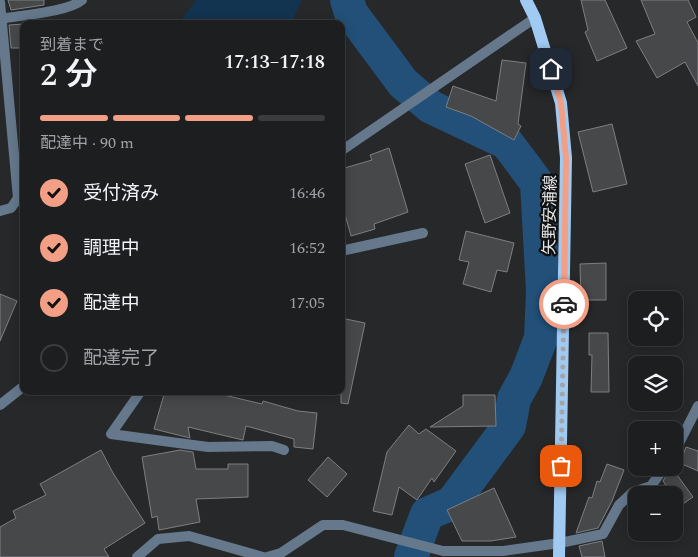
<!DOCTYPE html>
<html lang="ja">
<meta charset="utf-8">
<style>
body{margin:0;font-family:Spectral,"Noto Sans JP",serif;background:#292b2d;color:#f1f3f6;height:100vh;display:flex;flex-direction:column;font-size:19px;white-space:nowrap}
*{box-sizing:border-box;margin:0}
p{font-size:16px;color:#a0a2a5}
.icon{flex:none;width:28px;height:28px;fill:none;stroke:currentColor;stroke-width:2;stroke-linecap:round;stroke-linejoin:round}
.map{position:relative;flex:1;overflow:hidden}
.drawer{position:absolute;left:20px;top:20px;width:325px;height:375px;display:flex;flex-direction:column;background:#1c1e20;border-radius:10px;box-shadow:0 2px 12px #0003,0 0 0 1px #3a3c3e}
.drawer>*{flex:none}
.fabs{position:absolute;left:628px;top:291px;display:grid;gap:10px}
.fabs a{display:grid;place-items:center;width:55px;height:55px;border-radius:10px;background:#1c1e20;box-shadow:0 2px 12px #0003,0 0 0 1px #3a3c3e;font-size:25px}
.pin{position:absolute;display:grid;place-items:center;width:42px;height:42px;color:#fff;margin:-21px;border-radius:10px;box-shadow:0 2px 8px #0006}
.courier{position:absolute;display:grid;place-items:center;width:50px;height:50px;margin:-25px;border:4px solid #f39f85;border-radius:50%;background:#fff;color:#222;box-shadow:0 1px 6px #0007}
.overview em{font-style:normal;font-weight:600}
.overview div{display:flex;flex-direction:column-reverse}
.overview{display:flex;align-items:center;justify-content:space-between;height:85px;padding:0 20px}
h1{font-size:32px;font-weight:600;line-height:38px}
.bar{display:grid;grid-template-columns:repeat(4,1fr);gap:8px 5px;align-content:center;height:60px;padding:0 20px}
.bar i{height:6px;border-radius:4px;background:#3a3c3e}
.bar .active{background:#f39f85}
.bar p{grid-column:span 4}
ol{padding:0 20px;list-style:none}
li{display:flex;align-items:center;gap:15px;height:55px}
li p{margin-inline-start:auto}
li .icon{padding:5px;border-radius:50%;background:#f39f85;color:#111;stroke-width:4}
li:last-child{color:#a0a2a5}
li i{width:28px;height:28px;border:2px solid #3a3c3e;border-radius:50%}
.map>svg:first-child{display:block}
</style>
<div class="map">
<svg width="698" height="557" viewBox="0 0 698 557">
<rect width="100%" height="100%" fill="#26282a"/>
<polygon fill="#133450" points="196,0 302,0 290,24 178,24"/>
<g fill="none" stroke-linecap="round" stroke-linejoin="round">
<polyline stroke="#225078" stroke-width="34" points="347,0 351,13 403,83 431,107 507,143 537,183 543,291 541,338 526,377 514,399 509,426 452,503 427,514 411,557"/>
</g>
<g fill="#46484a" stroke="#7d7f82">
<polygon points="8,0 44,0 44,5 11,10"/>
<polygon points="581,0 605,0 627,48 597,61 585,32 588,30"/>
<polygon points="641,0 688,0 696,17 687,22 698,43 698,86 685,62 657,78 636,41 655,34"/>
<polygon points="24,24 24,48 11,48 9,25"/>
<polygon points="502,60 526,63 518,124 521,126 514,140 471,116 446,107 453,86 496,101"/>
<polygon points="612,124 627,184 593,192 578,132"/>
<polygon points="389,148 408,212 374,224 375,229 351,236 341,200 341,169 372,160 370,155"/>
<polygon points="490,155 510,213 485,223 465,164"/>
<polygon points="466,231 514,243 507,272 497,270 491,292 463,284 469,262 459,260"/>
<polygon points="606,263 606,300 581,300 580,264"/>
<polygon points="0,294 17,301 0,341"/>
<polygon points="341,318 365,323 348,404 341,403"/>
<polygon points="589,333 608,333 609,392 591,392 592,355 589,355"/>
<polygon points="165,391 207,391 262,404 263,401 298,411 317,413 313,449 294,447 294,439 246,426 243,440 188,427 190,438 154,429"/>
<polygon points="463,395 495,395 496,426 430,427 463,406"/>
<polygon points="409,425 419,434 426,429 456,451 434,482 432,478 417,500 399,487 392,515 373,511 387,452"/>
<polygon points="686,447 698,451 698,471 680,463"/>
<polygon points="101,450 113,473 145,523 104,549 109,557 0,557 0,527 16,518 13,511 46,495 40,484"/>
<polygon points="180,450 193,452 196,469 228,469 228,464 248,464 248,497 196,499 200,522 159,530 157,516 152,518 142,457"/>
<polygon points="328,457 347,474 327,497 308,480"/>
<polygon points="607,464 624,470 612,501 598,528 576,533 589,497 592,498 597,481 600,482"/>
<polygon points="671,468 672,468 693,497 680,506 663,481"/>
<polygon points="494,488 516,537 491,541 462,541 447,510"/>
<polygon points="602,541 605,557 582,557 579,546"/>
</g>
<g fill="none" stroke-linecap="round" stroke-linejoin="round">
<g stroke="#65788c" stroke-width="10">
<polyline points="0,2 18,198 11,208 0,211"/>
<path d="M 1,19 C 21,15 68,12 82,0"/>
<polyline points="341,151 535,18"/>
<polyline points="341,251 423,233"/>
<polyline points="141,391 111,434 208,447 272,446 284,450"/>
<polyline points="0,405 24,386"/>
<polyline points="674,453 698,406"/>
<polyline points="137,557 158,539 189,536 263,557"/>
<polyline points="267,557 281,553 323,525 343,525 443,551 503,551 560,543 603,534 619,505 633,492 651,486 664,468"/>
</g>
<polyline stroke="#a1caf2" stroke-width="12" points="526,0 535,18 561,103 566,158 559,557"/>
</g>
<g fill="none" stroke-linecap="round" stroke-linejoin="round">
<polyline stroke="#a2a4a6" stroke-width="5" stroke-dasharray="0 9" points="561,466 564,304"/>
<polyline stroke="#f39f85" stroke-width="6" points="551,69 561,103 566,158 564,304"/>
</g>
<g text-anchor="middle" stroke-width="4.5" stroke-linejoin="round" paint-order="stroke">
<g font-size="16" fill="#e5e6e8" stroke="#101011">
<text transform="translate(549 215) rotate(-89)" y="6">矢野安浦線</text>
</g>
</g>
</svg>
<div class="fabs">
<a><svg class="icon" aria-label="locate" viewBox="0 0 24 24"><circle cx="12" cy="12" r="6"/><path d="M12 2v4M12 18v4M2 12h4M18 12h4"/></svg></a>
<a><svg class="icon" aria-label="layers" viewBox="0 0 24 24"><path d="M12 4l9 5-9 5-9-5zM3 14l9 5 9-5"/></svg></a>
<a>+</a>
<a>−</a>
</div>
<div class="pin" style="left:561px;top:466px;background:#ea580c"><svg class="icon" aria-label="bag" viewBox="0 0 24 24"><path d="M5 8h14l-1 12H6zM9 8a3 3 0 0 1 6 0"/></svg></div>
<div class="pin" style="left:551px;top:69px;background:#1f2937"><svg class="icon" aria-label="home" viewBox="0 0 24 24"><path d="M3 11l9-7 9 7M6 9v11h12V9"/></svg></div>
<div class="courier" style="left:564px;top:304px"><svg class="icon" aria-label="car" viewBox="0 0 24 24"><path d="M5 17H2v-5l4-1 3-4h7l3 4 3 1v5h-3M9 17h6M6 11h13"/><circle cx="7" cy="17" r="2"/><circle cx="17" cy="17" r="2"/></svg></div>
<section class="drawer">
<div class="overview"><div><h1>2 分</h1><p>到着まで</p></div><em>17:13–17:18</em></div>
<div class="bar"><i class="active"></i><i class="active"></i><i class="active"></i><i></i><p>配達中 · 90 m</p></div>
<ol>
<li><svg class="icon" aria-label="check" viewBox="0 0 24 24"><path d="M5 12l5 5 9-10"/></svg>受付済み<p>16:46</p></li>
<li><svg class="icon" aria-label="check" viewBox="0 0 24 24"><path d="M5 12l5 5 9-10"/></svg>調理中<p>16:52</p></li>
<li><svg class="icon" aria-label="check" viewBox="0 0 24 24"><path d="M5 12l5 5 9-10"/></svg>配達中<p>17:05</p></li>
<li><i></i>配達完了</li>
</ol>
</section>
</div>
